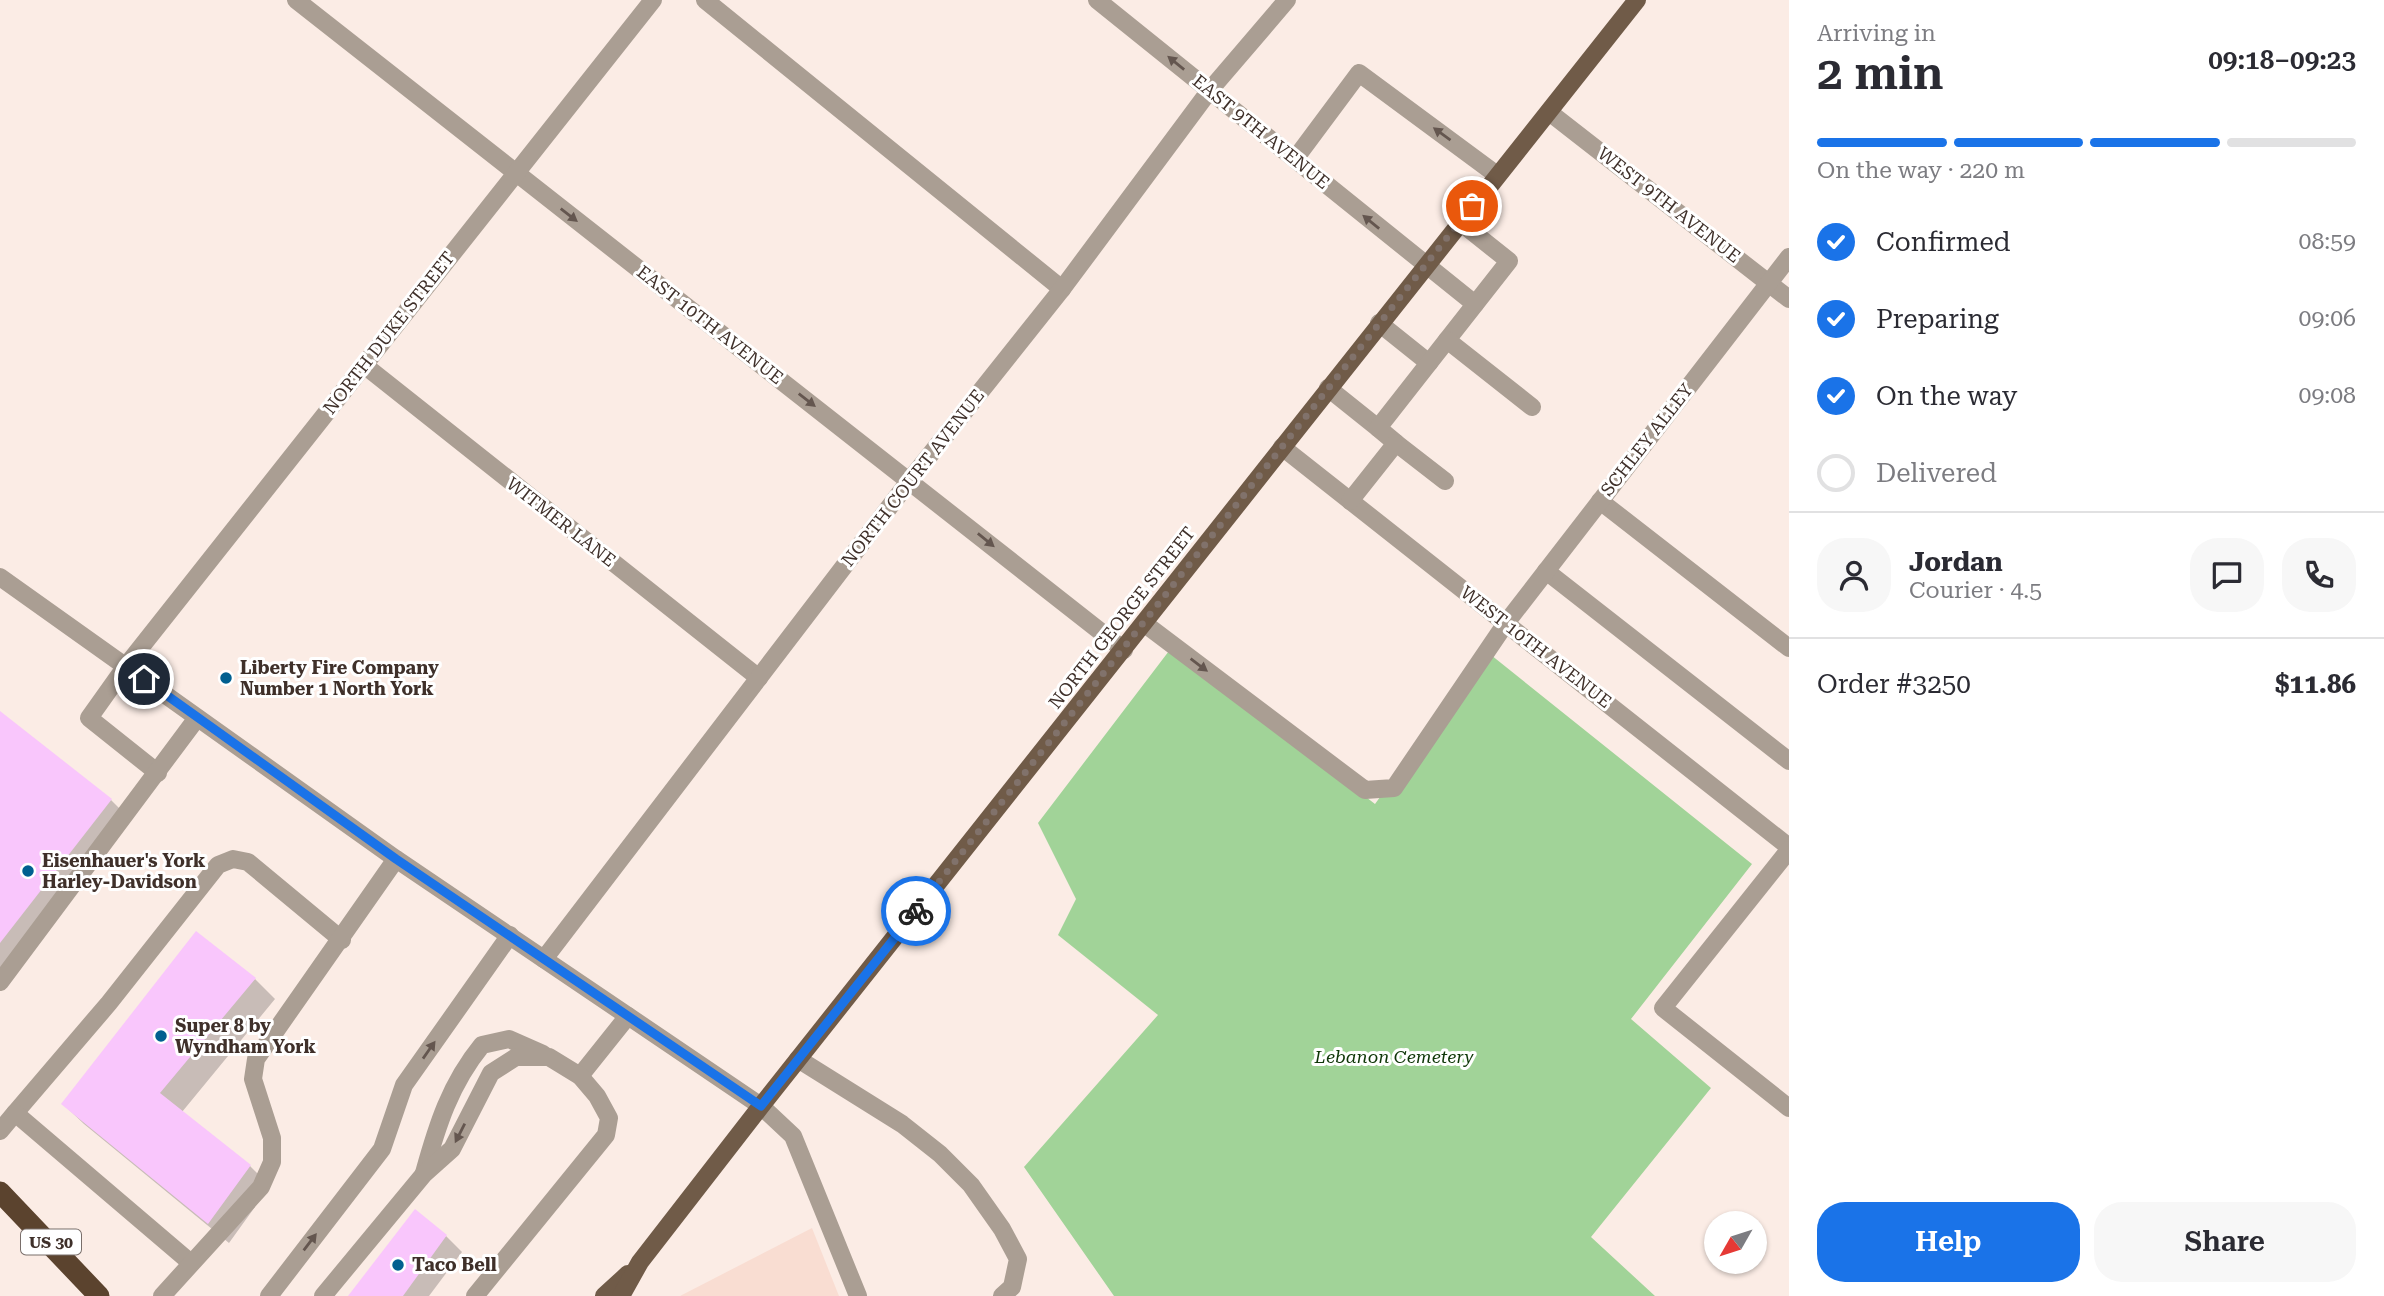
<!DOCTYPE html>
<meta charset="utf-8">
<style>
body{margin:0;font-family:"Roboto Serif",serif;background:#f7f7f7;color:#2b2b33;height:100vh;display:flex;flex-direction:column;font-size:26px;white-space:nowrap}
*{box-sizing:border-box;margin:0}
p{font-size:23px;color:#7c7c81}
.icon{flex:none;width:38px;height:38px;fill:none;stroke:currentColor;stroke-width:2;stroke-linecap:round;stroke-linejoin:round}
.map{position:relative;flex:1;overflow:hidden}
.panel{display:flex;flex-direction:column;background:#fff;width:595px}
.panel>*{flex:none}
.needle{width:46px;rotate:231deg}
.tools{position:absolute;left:1704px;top:1211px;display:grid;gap:14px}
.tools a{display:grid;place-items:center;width:63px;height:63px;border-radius:50%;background:#fff;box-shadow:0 2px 5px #0004;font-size:35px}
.pin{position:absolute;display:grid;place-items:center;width:60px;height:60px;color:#fff;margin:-30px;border:4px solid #fff;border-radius:50%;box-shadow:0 2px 7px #0007}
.courier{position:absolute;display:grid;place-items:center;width:70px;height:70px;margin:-35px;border:5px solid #1a73e8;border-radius:50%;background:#fff;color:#222;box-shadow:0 2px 9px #0007}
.summary em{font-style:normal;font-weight:600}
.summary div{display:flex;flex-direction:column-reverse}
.summary{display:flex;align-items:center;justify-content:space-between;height:119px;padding:0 28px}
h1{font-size:46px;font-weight:600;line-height:52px}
.bar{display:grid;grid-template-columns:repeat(4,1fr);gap:10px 7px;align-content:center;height:84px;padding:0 28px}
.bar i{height:9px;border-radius:5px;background:#e1e1e2}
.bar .on{background:#1a73e8}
.bar p{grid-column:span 4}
.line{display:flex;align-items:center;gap:18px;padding:0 28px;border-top:2px solid #e1e1e2}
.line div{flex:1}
.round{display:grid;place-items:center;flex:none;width:74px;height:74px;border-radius:28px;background:#f7f7f7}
ol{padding:0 28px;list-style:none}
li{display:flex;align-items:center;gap:21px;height:77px}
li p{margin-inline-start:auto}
li .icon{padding:7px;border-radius:50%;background:#1a73e8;color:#fff;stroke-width:4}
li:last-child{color:#7c7c81}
li i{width:38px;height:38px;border:4px solid #e1e1e2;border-radius:50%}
.button{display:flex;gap:14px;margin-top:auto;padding:14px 28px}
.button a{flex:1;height:80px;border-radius:28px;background:#1a73e8;color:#fff;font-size:28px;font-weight:600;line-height:80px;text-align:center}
.button a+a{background:#f7f7f7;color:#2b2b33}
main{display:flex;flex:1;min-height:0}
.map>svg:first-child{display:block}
</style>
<main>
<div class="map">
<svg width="1789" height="1296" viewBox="0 0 1789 1296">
<rect width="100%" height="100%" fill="#fbece5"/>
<polygon fill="#f9ddd2" points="812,1228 839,1296 680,1296"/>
<polygon fill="#a1d398" points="1172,647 1375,804 1486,651 1752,864 1631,1019 1711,1088 1591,1237 1655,1296 1114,1296 1024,1167 1158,1015 1058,935 1076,899 1038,823"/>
<g fill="#0003">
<polygon points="0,714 111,800 131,820 0,990"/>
<polygon points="255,979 275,999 182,1112 250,1166 270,1186 229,1243 84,1124 63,1104"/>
<polygon points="446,1236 462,1252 429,1296 351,1296"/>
</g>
<g fill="#f9c6fc">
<polygon points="0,711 112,799 0,943"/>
<polygon points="196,931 256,978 160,1093 251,1165 208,1224 61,1104"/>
<polygon points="415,1209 447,1235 403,1296 348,1296"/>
</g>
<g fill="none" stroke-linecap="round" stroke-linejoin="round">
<g stroke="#aa9e93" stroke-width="18">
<polyline points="296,0 1124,650"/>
<polyline points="705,0 1062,289"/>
<polyline points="1097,0 1475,304"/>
<polyline points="1549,112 1789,299"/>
<polyline points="1295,159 1359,73 1497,175"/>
<polyline points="1379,323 1429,363"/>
<polyline points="1447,340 1509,261 1460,222"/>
<polyline points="364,365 759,678"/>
<polyline points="1328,388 1378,428"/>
<polyline points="1396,443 1378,428 1447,340 1532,407"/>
<polyline points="1282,447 1789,847"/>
<polyline points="1350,501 1396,443 1445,481"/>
<polyline points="1600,501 1789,648"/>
<polyline points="1546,571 1789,761"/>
<polyline points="0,577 396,859 761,1106 793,1136 858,1296"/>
<polyline points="1145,624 1365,790 1394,788 1506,623 1789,257"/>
<polyline points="158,773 89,718 126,666 653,0"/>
<polyline points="1789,850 1663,1008 1789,1108"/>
<polyline points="544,959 910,480 1062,289 1210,90 1287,0"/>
<polyline points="0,982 197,718"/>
<polyline points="798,1059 902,1124 940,1154 971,1185 1002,1229 1018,1259 1012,1287 1002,1296"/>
<polyline points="580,1076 628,1016"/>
<polyline points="15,1113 109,1003 218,865 233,859 248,862 342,940"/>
<polyline points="0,1131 15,1113 191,1263"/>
<path d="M 424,1173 C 437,1126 450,1084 482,1045 L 509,1039 L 543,1054"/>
<polyline points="162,1296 261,1187 272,1162 272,1138 253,1079 256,1059 396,859"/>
<polyline points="269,1296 382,1149 404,1085 510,935"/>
<polyline points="323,1296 424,1174 452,1149 491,1073 516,1057 549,1057 580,1076 597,1096 609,1118 606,1135 475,1296"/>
</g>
<g stroke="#705b48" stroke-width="18">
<polyline points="604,1296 628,1274"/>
<polyline points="621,1296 640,1262 761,1106 1637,0"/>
</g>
<polyline stroke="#5b432e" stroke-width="21" points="0,1192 99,1296"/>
</g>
<defs><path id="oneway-solid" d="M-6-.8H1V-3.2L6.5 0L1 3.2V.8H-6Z" transform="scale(1.75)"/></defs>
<g fill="#64564f">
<use href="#oneway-solid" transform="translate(1176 63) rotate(-141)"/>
<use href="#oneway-solid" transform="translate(1442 134) rotate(-144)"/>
<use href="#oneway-solid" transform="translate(569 215) rotate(38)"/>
<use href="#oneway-solid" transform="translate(1371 222) rotate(-141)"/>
<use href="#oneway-solid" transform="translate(807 400) rotate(38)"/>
<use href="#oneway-solid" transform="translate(986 540) rotate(39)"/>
<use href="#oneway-solid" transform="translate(1199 665) rotate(37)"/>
<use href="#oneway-solid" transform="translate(429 1050) rotate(-55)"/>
<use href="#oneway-solid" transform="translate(460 1133) rotate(117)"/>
<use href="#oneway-solid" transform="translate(310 1242) rotate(-53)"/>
</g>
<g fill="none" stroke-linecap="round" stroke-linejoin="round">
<polyline stroke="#81726b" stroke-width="7" stroke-dasharray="0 12.6" points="916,911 1472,206"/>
<polyline stroke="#1a73e8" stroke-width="9" points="144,679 396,859 761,1106 916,911"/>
</g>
<g fill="#015f90" stroke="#fff" stroke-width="2.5">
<circle cx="226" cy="678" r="7"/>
<circle cx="28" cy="871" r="7"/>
<circle cx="161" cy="1036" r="7"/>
<circle cx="398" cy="1265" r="7"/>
</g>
<g text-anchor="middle" stroke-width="6" stroke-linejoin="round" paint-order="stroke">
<rect fill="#fff" stroke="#796e6a" stroke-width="2" x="21" y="1229.5" width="60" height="25" rx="5"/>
<g font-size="16" font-weight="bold" fill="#3f302a">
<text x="51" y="1248">US 30</text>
</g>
<g font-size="18" fill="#3f302a" stroke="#fff">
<text transform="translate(1261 132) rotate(39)" y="6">EAST 9TH AVENUE</text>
<text transform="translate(1669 205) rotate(38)" y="6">WEST 9TH AVENUE</text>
<text transform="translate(710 325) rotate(38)" y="6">EAST 10TH AVENUE</text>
<text transform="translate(389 333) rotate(-52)" y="6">NORTH DUKE STREET</text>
<text transform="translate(1647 440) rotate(-52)" y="6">SCHLEY ALLEY</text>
<text transform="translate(913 478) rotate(-52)" y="6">NORTH COURT AVENUE</text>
<text transform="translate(561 522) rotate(38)" y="6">WITMER LANE</text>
<text transform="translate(1122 618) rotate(-52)" y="6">NORTH GEORGE STREET</text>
<text transform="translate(1536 647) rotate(38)" y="6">WEST 10TH AVENUE</text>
</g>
<g font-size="18" font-weight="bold" fill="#3f302a" stroke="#fff" text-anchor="start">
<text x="240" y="674">Liberty Fire Company<tspan x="240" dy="21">Number 1 North York</tspan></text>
<text x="42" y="867">Eisenhauer's York<tspan x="42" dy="21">Harley-Davidson</tspan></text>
<text x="175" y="1032">Super 8 by<tspan x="175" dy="21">Wyndham York</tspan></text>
<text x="412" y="1271">Taco Bell</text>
</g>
<g font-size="18" font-style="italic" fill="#0e3607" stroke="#fff">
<text x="1394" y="1063">Lebanon Cemetery</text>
</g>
</g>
</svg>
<div class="tools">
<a><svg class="needle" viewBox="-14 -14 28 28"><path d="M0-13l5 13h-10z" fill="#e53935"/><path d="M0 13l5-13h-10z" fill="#7c7c81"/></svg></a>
</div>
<div class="pin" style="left:1472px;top:206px;background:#ea580c"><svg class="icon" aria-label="bag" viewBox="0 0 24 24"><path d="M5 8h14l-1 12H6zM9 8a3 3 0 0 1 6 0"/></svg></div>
<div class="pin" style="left:144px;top:679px;background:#1f2937"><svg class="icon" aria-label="home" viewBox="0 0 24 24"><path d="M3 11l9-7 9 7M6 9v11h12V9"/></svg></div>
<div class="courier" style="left:916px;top:911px"><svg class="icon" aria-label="bike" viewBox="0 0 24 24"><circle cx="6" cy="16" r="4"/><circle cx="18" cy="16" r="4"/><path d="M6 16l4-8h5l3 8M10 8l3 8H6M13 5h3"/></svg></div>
</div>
<section class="panel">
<div class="summary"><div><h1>2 min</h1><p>Arriving in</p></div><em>09:18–09:23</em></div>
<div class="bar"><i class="on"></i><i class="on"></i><i class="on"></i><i></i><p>On the way · 220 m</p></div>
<ol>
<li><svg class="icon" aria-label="check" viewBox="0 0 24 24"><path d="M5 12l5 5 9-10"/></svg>Confirmed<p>08:59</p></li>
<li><svg class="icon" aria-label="check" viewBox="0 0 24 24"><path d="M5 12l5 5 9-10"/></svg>Preparing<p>09:06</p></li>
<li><svg class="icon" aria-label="check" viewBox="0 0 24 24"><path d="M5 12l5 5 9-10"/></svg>On the way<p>09:08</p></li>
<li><i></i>Delivered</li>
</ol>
<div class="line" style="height:126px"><a class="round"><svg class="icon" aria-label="person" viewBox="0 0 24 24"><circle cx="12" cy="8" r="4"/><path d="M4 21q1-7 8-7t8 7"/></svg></a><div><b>Jordan</b><p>Courier · 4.5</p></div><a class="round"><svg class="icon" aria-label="chat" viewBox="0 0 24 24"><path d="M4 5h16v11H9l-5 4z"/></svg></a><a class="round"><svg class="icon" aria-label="phone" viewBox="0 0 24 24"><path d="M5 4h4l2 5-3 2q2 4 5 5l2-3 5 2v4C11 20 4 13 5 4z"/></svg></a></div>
<div class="line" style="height:91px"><div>Order #3250</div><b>$11.86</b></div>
<div class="button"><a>Help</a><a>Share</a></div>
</section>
</main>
